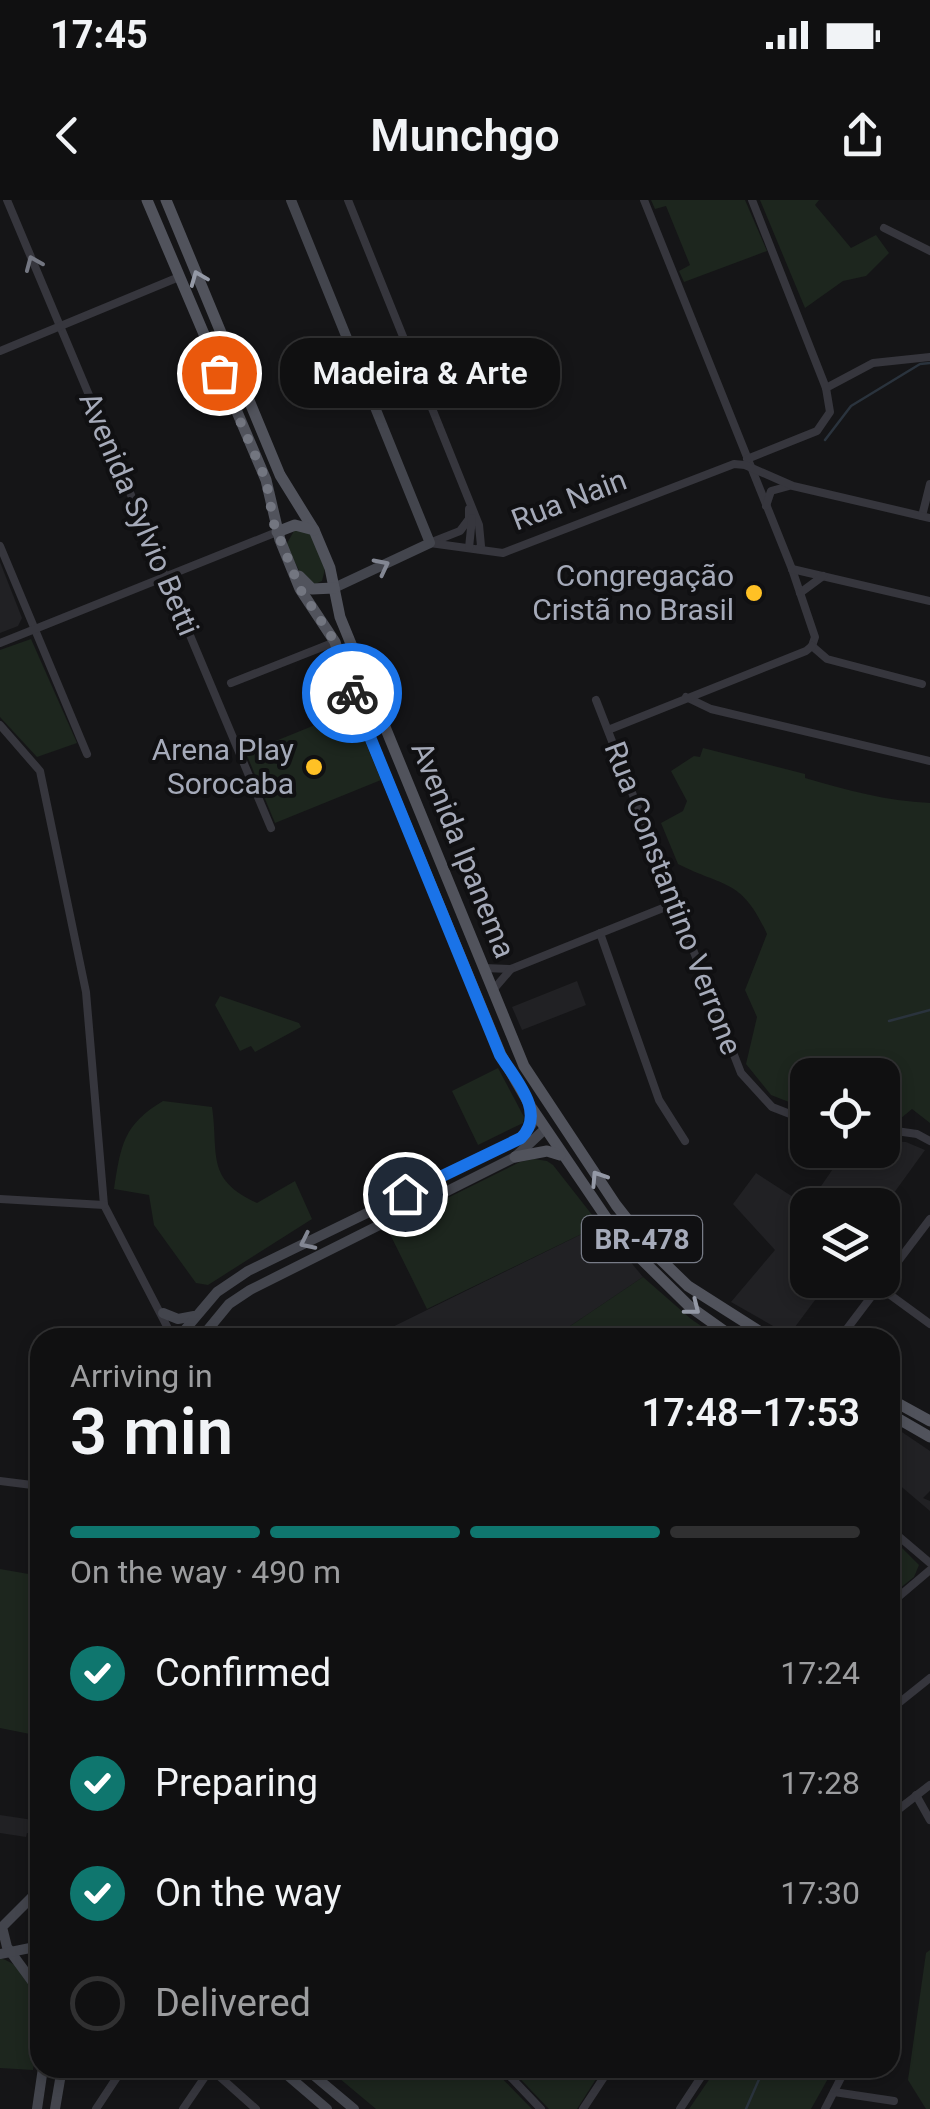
<!DOCTYPE html>
<meta charset="utf-8">
<style>
body{margin:0;font-family:Roboto,sans-serif;background:#1e1e1f;color:#f1f3f6;height:100vh;display:flex;flex-direction:column;font-size:38px;white-space:nowrap}
*{box-sizing:border-box;margin:0}
p{font-size:32px;color:#9c9d9f}
.icon{flex:none;width:55px;height:55px;fill:none;stroke:currentColor;stroke-width:2;stroke-linecap:round;stroke-linejoin:round}
.map{position:relative;flex:1;overflow:hidden}
.side{position:absolute;left:30px;top:1128px;width:870px;height:750px;display:flex;flex-direction:column;background:#101011;border-radius:30px;box-shadow:0 5px 15px #0003,0 0 0 2px #303031}
.side>*{flex:none}
.fabs{position:absolute;left:790px;top:858px;display:grid;gap:20px}
.fabs a{display:grid;place-items:center;width:110px;height:110px;border-radius:20px;background:#101011;box-shadow:0 5px 15px #0003,0 0 0 2px #303031;font-size:50px}
.pin{position:absolute;display:grid;place-items:center;width:85px;height:85px;color:#fff;margin:-42px;border:5px solid #fff;border-radius:50%;box-shadow:0 2px 10px #0007}
.courier{position:absolute;display:grid;place-items:center;width:100px;height:100px;margin:-50px;border:8px solid #1a73e8;border-radius:50%;background:#fff;color:#222;box-shadow:0 2px 12px #0007}
.bubble{position:absolute;height:70px;border-radius:30px;background:#101011;box-shadow:0 5px 15px #0003,0 0 0 2px #303031;font-size:32px;font-weight:600;line-height:70px;text-align:center}
.summary em{font-style:normal;font-weight:600}
.summary div{display:flex;flex-direction:column-reverse}
.summary{display:flex;align-items:center;justify-content:space-between;height:170px;padding:0 40px}
h1{font-size:65px;font-weight:600;line-height:75px}
.bar{display:grid;grid-template-columns:repeat(4,1fr);gap:15px 10px;align-content:center;height:120px;padding:0 40px}
.bar i{height:12px;border-radius:8px;background:#303031}
.bar .active{background:#0f766e}
.bar p{grid-column:span 4}
ol{padding:0 40px;list-style:none}
li{display:flex;align-items:center;gap:30px;height:110px}
li p{margin-inline-start:auto}
li .icon{padding:10px;border-radius:50%;background:#0f766e;color:#fff;stroke-width:4}
li:last-child{color:#9c9d9f}
li i{width:55px;height:55px;border:5px solid #303031;border-radius:50%}
.status{display:flex;justify-content:space-between;align-items:center;height:70px;padding:0 50px;background:#101011;direction:ltr}
.status svg{height:28px;fill:currentColor}
header{display:flex;justify-content:space-between;align-items:center;height:130px;padding:0 40px;background:#101011;font-size:45px;font-weight:600}
.map>svg:first-child{display:block}
</style>
<div class="status"><b>17:45</b><svg viewBox="0 0 49 12"><path d="M0 12V9h3v3zM5 12V6h3v6zM10 12V3h3v9zM15 12V0h3v12zM26 1h20v11H26zM47 4h2v5h-2z"/></svg></div>
<header><svg class="icon" aria-label="back" viewBox="0 0 24 24"><path d="M15 5l-7 7 7 7"/></svg>Munchgo<svg class="icon" aria-label="share" viewBox="0 0 24 24"><path d="M12 15V3M7 8l5-5 5 5M5 13v7h14v-7"/></svg></header>
<div class="map">
<svg width="930" height="1909" viewBox="0 0 930 1909">
<rect width="100%" height="100%" fill="#151517"/>
<g fill="#212124">
<polygon points="0,362 22,418 18,426 0,433"/>
<polygon points="577,781 586,805 522,830 512,807"/>
<polygon points="883,941 906,942 925,950 883,1008 882,1005 808,1005 846,950 882,950"/>
<polygon points="756,973 807,1006 808,1080 830,1080 789,1135 731,1102 775,1050 733,1004"/>
<polygon points="600,1025 643,1077 554,1137 370,1138"/>
<polygon points="890,1224 930,1251 930,1291 923,1298 930,1301 930,1311 890,1277"/>
<polygon points="0,1615 40,1621 40,1635 27,1633 26,1637 0,1633"/>
</g>
<g fill="#1d261e">
<polygon points="651,0 745,0 767,51 684,82 679,71 690,65 666,6 655,9"/>
<polygon points="760,0 819,0 815,5 851,48 876,35 889,53 866,76 843,81 805,108"/>
<polygon points="301,330 311,335 325,369 322,381 315,384 302,376 286,345 294,331"/>
<polygon points="31,439 77,543 37,557 0,517 0,450"/>
<polygon points="352,510 381,580 275,623 246,553"/>
<path d="M 703,548 L 805,574 L 805,578 C 847,590 886,601 930,603 L 930,923 L 912,909 L 900,919 L 883,917 L 882,875 L 808,875 L 807,909 L 771,895 L 746,864 L 757,817 L 745,790 L 767,734 C 742,679 726,688 678,664 L 661,623 L 683,611 L 687,601 L 671,571 L 694,556 L 700,557 Z"/>
<polygon points="220,796 299,823 301,827 255,852 251,846 240,851 215,805"/>
<polygon points="498,868 524,917 523,923 478,945 452,891"/>
<path d="M 163,901 L 212,907 C 219,955 205,979 257,1003 L 295,981 L 312,1019 L 208,1085 L 196,1083 L 154,1025 L 149,995 L 114,989 C 121,945 123,925 163,901 Z"/>
<polygon points="534,959 547,961 553,965 600,1025 427,1109 387,1028 520,962"/>
<polygon points="643,1077 691,1119 717,1137 554,1137"/>
<polygon points="890,1336 919,1365 914,1377 890,1396"/>
<polygon points="0,1369 40,1376 40,1536 0,1528"/>
<polygon points="930,1750 930,1909 926,1909 908,1880 926,1753"/>
<path d="M 0,1758 C 50,1775 39,1828 33,1870 L 0,1868 Z"/>
<polygon points="327,1868 492,1868 532,1909 376,1909"/>
<polygon points="510,1868 603,1868 577,1909 549,1909"/>
<polygon points="717,1868 834,1868 811,1909 689,1909"/>
</g>
<g fill="none" stroke-linecap="round" stroke-linejoin="round">
<g stroke="#2a333d" stroke-width="2.5">
<polyline points="825,240 851,206 920,164 930,163"/>
<polyline points="889,821 930,810"/>
<polyline points="746,1909 764,1868"/>
</g>
<g stroke="#36363d" stroke-width="8">
<polyline points="7,0 271,628"/>
<polyline points="348,0 479,325 481,346 478,349"/>
<polyline points="644,0 792,369 815,437 812,446"/>
<polyline points="884,28 930,51"/>
<polyline points="0,151 179,77"/>
<polyline points="826,188 873,163 930,157"/>
<polyline points="747,259 817,231 830,212 826,188 752,0"/>
<polyline points="766,306 771,291 789,286"/>
<polyline points="922,316 930,284"/>
<polyline points="432,342 460,331 469,319 469,309"/>
<polyline points="430,343 503,353 734,264 745,265 793,286 930,318"/>
<polyline points="0,346 87,554"/>
<polyline points="469,348 472,318"/>
<polyline points="792,369 930,401"/>
<polyline points="800,393 823,376"/>
<polyline points="0,443 277,332"/>
<polyline points="812,446 827,459 922,484"/>
<polyline points="231,483 335,442"/>
<polyline points="686,497 711,509 930,561"/>
<polyline points="596,500 741,873 772,907 808,921"/>
<polyline points="0,525 40,571 86,792 104,1005 173,1138"/>
<polyline points="608,530 806,451 812,446"/>
<polyline points="600,733 659,900 685,941"/>
<polyline points="484,768 511,769 673,704"/>
<polyline points="493,790 511,769"/>
<polyline points="882,929 917,934 930,941"/>
<polyline points="0,999 104,1005"/>
<polyline points="878,1086 930,1124"/>
<polyline points="840,1138 930,1019"/>
<polyline points="0,1281 40,1286"/>
<polyline points="890,1329 930,1363"/>
<polyline points="890,1404 930,1370"/>
<polyline points="890,1510 930,1478"/>
<polyline points="916,1595 930,1620"/>
<polyline points="890,1616 930,1585"/>
<polyline points="890,1700 896,1722 890,1759"/>
<polyline points="210,1868 256,1909"/>
<polyline points="502,1868 541,1909"/>
<polyline points="834,1892 894,1901"/>
<polyline points="96,1909 123,1868"/>
<polyline points="183,1909 211,1868"/>
<polyline points="583,1909 610,1868"/>
<polyline points="680,1909 707,1868"/>
<polyline points="825,1909 846,1868"/>
</g>
<g stroke="#43454d" stroke-width="10">
<polyline points="291,0 430,343 334,388"/>
<polyline points="163,1113 178,1119 194,1116"/>
<polyline points="178,1138 217,1092 248,1071 521,938 532,924 531,908"/>
<polyline points="201,1138 229,1104 250,1090 515,957 545,929"/>
<polyline points="40,1689 2,1727 7,1747 40,1792"/>
<polyline points="0,1754 40,1746"/>
<polyline points="279,1868 327,1909"/>
<polyline points="305,1868 354,1909"/>
<polyline points="37,1909 43,1868"/>
<polyline points="55,1909 62,1868"/>
</g>
<g stroke="#51535c" stroke-width="11">
<polyline points="147,0 266,280 280,340 300,389 335,442 348,484 501,855 531,907 620,1038 689,1106 734,1138"/>
<polyline points="166,0 280,275 314,330 330,368 340,417 524,866 616,1005 652,1051 688,1086 770,1138"/>
<polyline points="277,332 295,325 314,330"/>
<polyline points="299,376 312,389 334,388"/>
<polyline points="515,957 547,951 560,955"/>
<polyline points="890,1199 930,1221"/>
<polyline points="890,1214 930,1237"/>
</g>
</g>
<defs><path id="oneway-chevron" d="M-2-3.5L2.5 0L-2 3.5" fill="none" stroke-width="1.6" stroke-linecap="round" stroke-linejoin="round" transform="scale(2.5)"/></defs>
<use stroke="#737681" href="#oneway-chevron" transform="translate(33 63) rotate(-113)"/>
<g stroke="#9499a6">
<use href="#oneway-chevron" transform="translate(198 78) rotate(-112)"/>
<use href="#oneway-chevron" transform="translate(598 978) rotate(-123)"/>
<use href="#oneway-chevron" transform="translate(693 1108) rotate(38)"/>
</g>
<g stroke="#838793">
<use href="#oneway-chevron" transform="translate(382 366) rotate(-27)"/>
<use href="#oneway-chevron" transform="translate(307 1042) rotate(154)"/>
</g>
<g fill="none" stroke-linecap="round" stroke-linejoin="round">
<polyline stroke="#737680" stroke-width="10" stroke-dasharray="0 18" points="219,173 266,280 274,324 300,389 335,442 352,493"/>
<path stroke="#1a73e8" stroke-width="12" d="M 352,493 L 500,855 C 515,879 547,913 521,938 L 405,994"/>
</g>
<g fill="#ffc125" stroke="#101012" stroke-width="4">
<circle cx="754" cy="393" r="10"/>
<circle cx="314" cy="567" r="10"/>
</g>
<g text-anchor="middle" stroke-width="8" stroke-linejoin="round" paint-order="stroke">
<rect fill="#101012" stroke="#787c87" stroke-width="2.5" x="582" y="1016" width="120" height="46" rx="8"/>
<g font-size="28" font-weight="bold" fill="#a5aab9">
<text x="642" y="1049">BR-478</text>
</g>
<g font-size="30" fill="#a5aab9" stroke="#101012">
<text transform="translate(569 300) rotate(-21)" y="10">Rua Nain</text>
<text transform="translate(139 314) rotate(67)" y="10">Avenida Sylvio Betti</text>
<text transform="translate(463 650) rotate(68)" y="10">Avenida Ipanema</text>
<text transform="translate(673 698) rotate(69)" y="10">Rua Constantino Verrone</text>
</g>
<g font-size="30" fill="#a5aab9" stroke="#101012" text-anchor="end">
<text x="734" y="386">Congregação<tspan x="734" dy="34">Cristã no Brasil</tspan></text>
<text x="294" y="560">Arena Play<tspan x="294" dy="34">Sorocaba</tspan></text>
</g>
</g>
</svg>
<div class="fabs">
<a><svg class="icon" aria-label="locate" viewBox="0 0 24 24"><circle cx="12" cy="12" r="6"/><path d="M12 2v4M12 18v4M2 12h4M18 12h4"/></svg></a>
<a><svg class="icon" aria-label="layers" viewBox="0 0 24 24"><path d="M12 4l9 5-9 5-9-5zM3 14l9 5 9-5"/></svg></a>
</div>
<div class="pin" style="left:219px;top:173px;background:#ea580c"><svg class="icon" aria-label="bag" viewBox="0 0 24 24"><path d="M5 8h14l-1 12H6zM9 8a3 3 0 0 1 6 0"/></svg></div>
<div class="pin" style="left:405px;top:994px;background:#1f2937"><svg class="icon" aria-label="home" viewBox="0 0 24 24"><path d="M3 11l9-7 9 7M6 9v11h12V9"/></svg></div>
<div class="courier" style="left:352px;top:493px"><svg class="icon" aria-label="bike" viewBox="0 0 24 24"><circle cx="6" cy="16" r="4"/><circle cx="18" cy="16" r="4"/><path d="M6 16l4-8h5l3 8M10 8l3 8H6M13 5h3"/></svg></div>
<div class="bubble" style="left:280px;top:138px;width:280px">Madeira &amp; Arte</div>
<section class="side">
<div class="summary"><div><h1>3 min</h1><p>Arriving in</p></div><em>17:48–17:53</em></div>
<div class="bar"><i class="active"></i><i class="active"></i><i class="active"></i><i></i><p>On the way · 490 m</p></div>
<ol>
<li><svg class="icon" aria-label="check" viewBox="0 0 24 24"><path d="M5 12l5 5 9-10"/></svg>Confirmed<p>17:24</p></li>
<li><svg class="icon" aria-label="check" viewBox="0 0 24 24"><path d="M5 12l5 5 9-10"/></svg>Preparing<p>17:28</p></li>
<li><svg class="icon" aria-label="check" viewBox="0 0 24 24"><path d="M5 12l5 5 9-10"/></svg>On the way<p>17:30</p></li>
<li><i></i>Delivered</li>
</ol>
</section>
</div>
